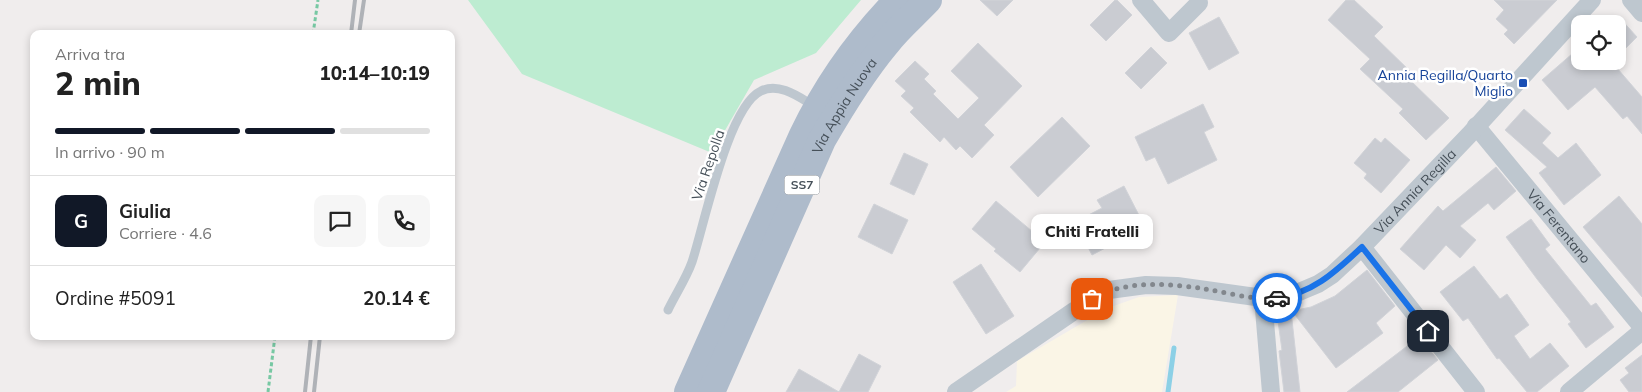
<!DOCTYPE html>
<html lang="it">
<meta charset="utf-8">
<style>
body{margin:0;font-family:Mulish,sans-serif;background:#f6f6f6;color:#222;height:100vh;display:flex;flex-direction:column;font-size:19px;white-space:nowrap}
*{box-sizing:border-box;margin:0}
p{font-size:16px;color:#767676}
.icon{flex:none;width:28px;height:28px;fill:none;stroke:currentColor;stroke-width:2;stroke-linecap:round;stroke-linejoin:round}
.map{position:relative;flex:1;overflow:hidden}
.details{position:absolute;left:30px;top:30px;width:425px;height:310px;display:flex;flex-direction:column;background:#fff;border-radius:10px;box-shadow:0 2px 8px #0003}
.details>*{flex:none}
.tools{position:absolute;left:1571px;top:15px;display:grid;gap:10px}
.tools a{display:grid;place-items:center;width:55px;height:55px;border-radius:10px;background:#fff;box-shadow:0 2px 8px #0003;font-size:25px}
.pin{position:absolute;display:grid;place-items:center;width:42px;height:42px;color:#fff;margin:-21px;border-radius:10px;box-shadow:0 2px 8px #0006}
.courier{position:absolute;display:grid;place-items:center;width:50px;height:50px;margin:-25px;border:4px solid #1a73e8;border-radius:50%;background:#fff;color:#222;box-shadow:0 1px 6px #0007}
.bubble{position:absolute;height:35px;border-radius:10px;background:#fff;box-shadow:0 2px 8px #0003;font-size:16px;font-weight:800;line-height:35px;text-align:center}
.headline em{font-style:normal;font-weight:800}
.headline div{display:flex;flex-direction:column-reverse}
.headline{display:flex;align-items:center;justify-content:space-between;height:85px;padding:0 25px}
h1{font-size:32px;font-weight:800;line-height:38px}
.bar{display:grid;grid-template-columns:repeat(4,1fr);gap:8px 5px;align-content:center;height:60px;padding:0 25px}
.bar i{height:6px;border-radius:4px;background:#e0e0e0}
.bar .current{background:#111827}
.bar p{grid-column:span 4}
.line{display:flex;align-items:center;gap:12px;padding:0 25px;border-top:1px solid #e0e0e0}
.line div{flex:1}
.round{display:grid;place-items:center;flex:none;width:52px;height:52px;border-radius:10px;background:#f6f6f6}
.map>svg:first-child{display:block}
</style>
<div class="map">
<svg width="1642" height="392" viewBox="0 0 1642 392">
<rect width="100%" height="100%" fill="#f0eded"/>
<polygon fill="#faf5e6" points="1178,295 1162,392 1006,392 1016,386 1017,361 1108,308 1139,297"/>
<polygon fill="#bdecd1" points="468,0 861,0 816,53 754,80 712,153 522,74"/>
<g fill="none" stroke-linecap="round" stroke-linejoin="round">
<polyline stroke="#8cd0e6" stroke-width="5" points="1168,392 1174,348"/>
</g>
<g fill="#caccd2" stroke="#d1d3d8">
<polygon points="980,0 1013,0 997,16"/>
<polygon points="1115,0 1117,0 1132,15 1106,41 1090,25"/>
<polygon points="1346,0 1354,0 1383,27 1374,36 1415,76 1411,81 1449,118 1426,140 1399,113 1403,109 1360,69 1370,59 1328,20"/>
<polygon points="1494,0 1557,0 1514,44 1504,34 1508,30 1496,19 1504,10"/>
<polygon points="1618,16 1637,37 1618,56"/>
<polygon points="1219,17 1239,53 1209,70 1189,33"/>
<polygon points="978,43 1022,86 984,125 994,135 972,158 960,146 956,150 944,137 940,142 910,112 914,108 901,96 906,91 895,81 915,61 929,74 924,79 936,91 933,94 958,119 979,98 951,71"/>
<polygon points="1151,47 1167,63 1141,89 1125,73"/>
<polygon points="1580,47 1580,61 1611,61 1642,97 1642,134 1627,116 1623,119 1595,87 1568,110 1542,80"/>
<polygon points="1203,104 1214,127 1204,132 1217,160 1168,184 1155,157 1146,161 1135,137"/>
<polygon points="1524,109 1551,133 1542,143 1558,158 1576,143 1601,175 1564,205 1539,173 1547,167 1505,130"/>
<polygon points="1062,117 1090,146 1038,197 1010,167"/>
<polygon points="1375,138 1381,143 1385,138 1410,160 1381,193 1364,178 1367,174 1354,163"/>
<polygon points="904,153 928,164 914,195 890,184"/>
<polygon points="1496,167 1516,191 1494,210 1488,203 1460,226 1476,240 1460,258 1446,245 1424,270 1400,249 1438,206 1443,211"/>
<polygon points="1124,186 1145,227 1092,255 1075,222 1102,208 1097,200"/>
<polygon points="1619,196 1642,224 1642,297 1583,227"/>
<polygon points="996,201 1045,242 1020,272 994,251 996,249 972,229"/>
<polygon points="874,204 908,220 892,254 858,237"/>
<polygon points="1531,219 1550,245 1545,249 1591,306 1596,303 1614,327 1586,348 1568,324 1571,322 1537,279 1506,237"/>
<polygon points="981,264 1014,316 986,334 953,282"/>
<polygon points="1474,266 1500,299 1507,294 1529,325 1514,336 1530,359 1550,343 1569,366 1537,392 1527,392 1499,358 1497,359 1468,318 1463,321 1440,292"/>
<polygon points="1367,270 1395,306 1376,323 1383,333 1336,368 1292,311 1311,307 1335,296"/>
<polygon points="1291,311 1300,392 1284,392 1279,351 1282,350 1277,314"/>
<polygon points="1419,337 1438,360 1398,392 1347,392"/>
<polygon points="859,354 881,366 868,392 786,392 799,369 839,392"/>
<polygon points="1642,355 1642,392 1629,392 1620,380 1629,373 1625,368"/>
</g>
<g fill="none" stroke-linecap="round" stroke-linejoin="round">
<g stroke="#77c8a3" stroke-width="3" stroke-dasharray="4 2.5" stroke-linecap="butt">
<polyline points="313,34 318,0"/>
<polyline points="268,392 275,336"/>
</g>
<path stroke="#bec7cf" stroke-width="9" d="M 668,310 C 675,295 686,279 692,262 C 704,226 728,106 761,91 C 779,82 799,97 814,106"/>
<g stroke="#bec7cf" stroke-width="18">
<polyline points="1141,0 1169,33 1199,3"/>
<polyline points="1631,0 1642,13"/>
<path id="s1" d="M 1476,126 L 1642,327"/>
<polyline points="1362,247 1476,392"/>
<polyline points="1263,298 1271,392"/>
<path id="s2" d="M 956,392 L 1074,311 L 1109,290 L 1146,285 L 1177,286 L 1263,298 L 1283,297 L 1299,292 L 1318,284 L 1332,275 L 1362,247 L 1469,135 L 1592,0"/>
<polyline points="1569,392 1642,331"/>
</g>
<g stroke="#aebbcb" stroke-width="28">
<path d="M 688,392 L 803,135 C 827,85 859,40 898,0"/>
<path id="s3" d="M 711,392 L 822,140 C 841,107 861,74 886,44 C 898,28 914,15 928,0"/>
</g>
<g stroke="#afb2b7" stroke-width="4">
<polyline points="351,34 355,0"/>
<polyline points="359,34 364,0"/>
<polyline points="305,392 311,336"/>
<polyline points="314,392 320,336"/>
</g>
</g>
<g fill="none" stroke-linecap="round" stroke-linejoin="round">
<path stroke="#82878d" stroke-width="5" stroke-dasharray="0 9" d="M 1092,299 C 1124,280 1169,283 1205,289 C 1228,293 1253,300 1277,298"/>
<path stroke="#1a73e8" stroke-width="6" d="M 1277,298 C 1314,293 1336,271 1362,247 L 1428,331"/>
</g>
<rect fill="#1a4fb4" stroke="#fff" stroke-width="2" x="1518" y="78" width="10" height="10" rx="2.5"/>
<g text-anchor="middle" stroke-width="5" stroke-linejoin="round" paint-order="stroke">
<rect fill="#fff" stroke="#7e848b" stroke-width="1" x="784.5" y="175.5" width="35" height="19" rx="4"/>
<g font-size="12" font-weight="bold" fill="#465059">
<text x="802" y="189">SS7</text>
</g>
<g font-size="14" fill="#164399" stroke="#fff" text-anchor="end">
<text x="1513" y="80">Annia Regilla/Quarto<tspan x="1513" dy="16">Miglio</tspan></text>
</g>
<g font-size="14" fill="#465059" stroke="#fff">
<text dy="5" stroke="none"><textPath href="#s3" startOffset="316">Via Appia Nuova</textPath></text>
<text transform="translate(708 165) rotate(-71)" y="5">Via Repolla</text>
<text dy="5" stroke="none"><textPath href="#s2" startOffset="531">Via Annia Regilla</textPath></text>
<text dy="5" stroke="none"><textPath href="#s1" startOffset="130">Via Ferentano</textPath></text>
</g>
</g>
</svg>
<div class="tools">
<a><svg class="icon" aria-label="locate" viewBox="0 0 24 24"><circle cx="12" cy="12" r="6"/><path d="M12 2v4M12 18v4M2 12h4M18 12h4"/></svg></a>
</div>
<div class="pin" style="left:1092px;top:299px;background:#ea580c"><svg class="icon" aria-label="bag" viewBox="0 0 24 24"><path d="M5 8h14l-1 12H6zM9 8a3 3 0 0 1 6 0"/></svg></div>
<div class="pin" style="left:1428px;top:331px;background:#1f2937"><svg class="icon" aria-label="home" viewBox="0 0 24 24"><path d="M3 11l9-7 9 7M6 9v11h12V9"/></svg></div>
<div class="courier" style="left:1277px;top:298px"><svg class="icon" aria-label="car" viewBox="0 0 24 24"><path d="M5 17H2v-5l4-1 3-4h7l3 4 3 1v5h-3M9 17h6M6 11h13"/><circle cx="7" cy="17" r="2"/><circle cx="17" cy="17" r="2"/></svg></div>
<div class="bubble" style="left:1031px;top:214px;width:122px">Chiti Fratelli</div>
<section class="details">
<div class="headline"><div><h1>2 min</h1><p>Arriva tra</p></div><em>10:14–10:19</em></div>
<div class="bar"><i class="current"></i><i class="current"></i><i class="current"></i><i></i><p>In arrivo · 90 m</p></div>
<div class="line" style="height:90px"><b class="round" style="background:#111827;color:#fff">G</b><div><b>Giulia</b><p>Corriere · 4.6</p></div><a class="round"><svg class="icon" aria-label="chat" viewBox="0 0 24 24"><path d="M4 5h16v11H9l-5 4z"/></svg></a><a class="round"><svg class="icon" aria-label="phone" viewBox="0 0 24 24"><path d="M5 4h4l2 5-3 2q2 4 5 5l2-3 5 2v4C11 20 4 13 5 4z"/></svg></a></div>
<div class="line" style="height:65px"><div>Ordine #5091</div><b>20.14 €</b></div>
</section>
</div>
